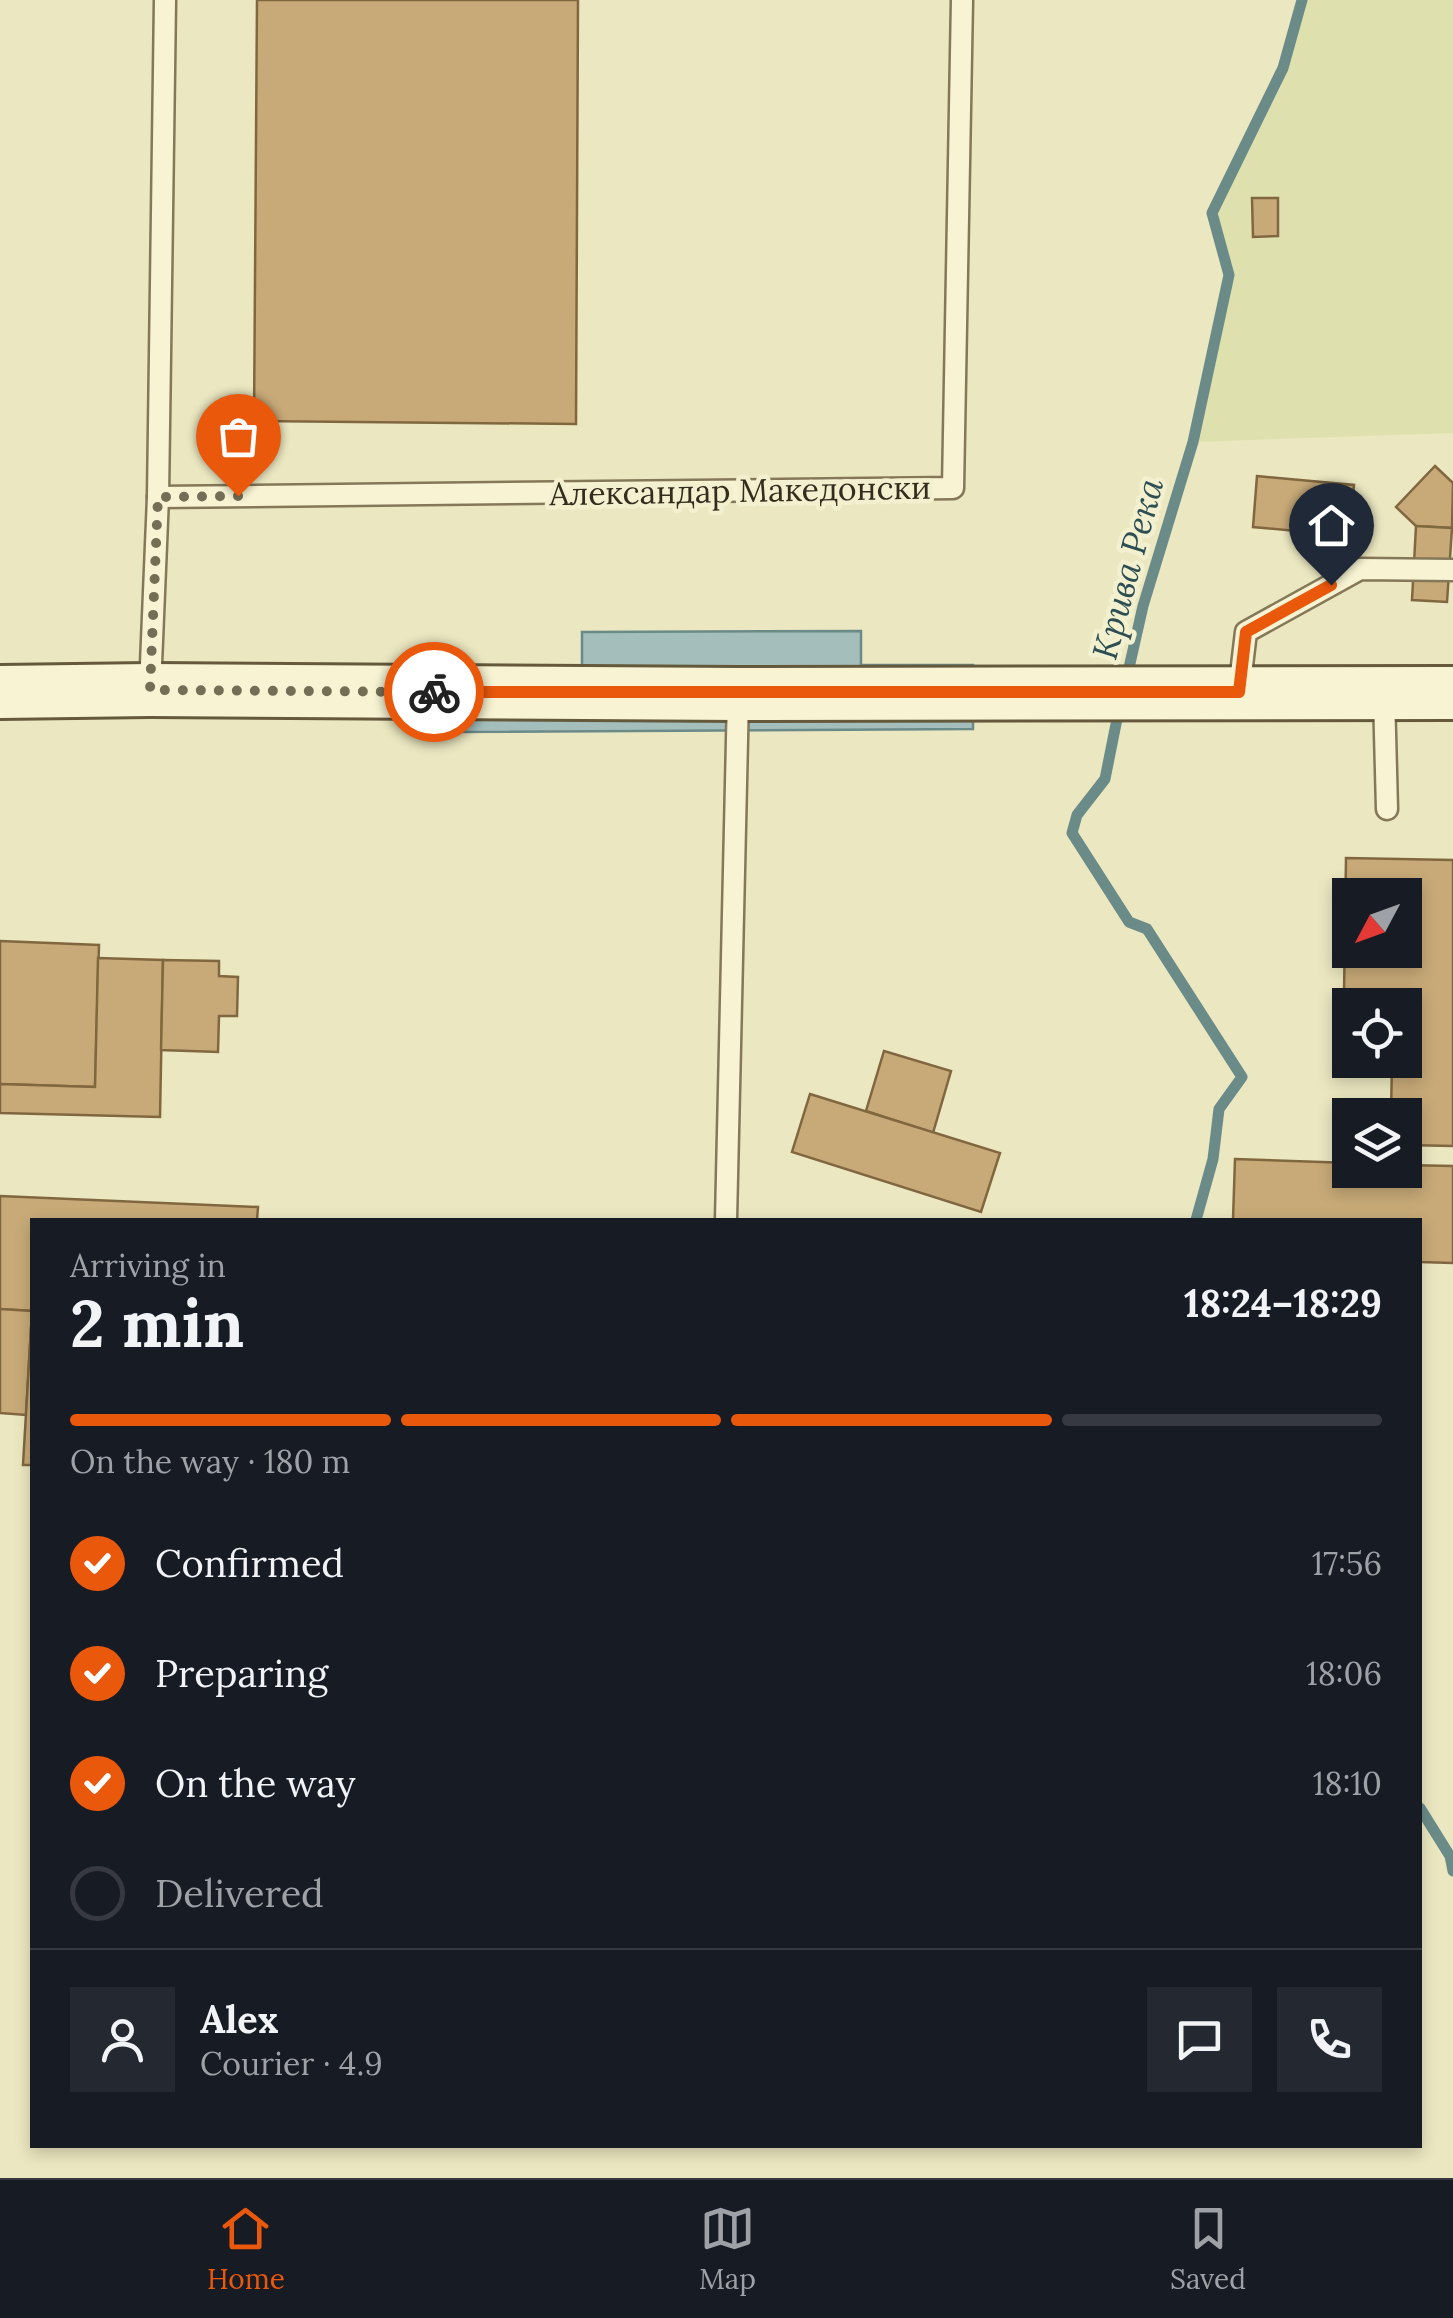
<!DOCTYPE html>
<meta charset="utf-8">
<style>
body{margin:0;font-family:Lora,serif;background:#242831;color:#f1f3f6;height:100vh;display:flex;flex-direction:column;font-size:38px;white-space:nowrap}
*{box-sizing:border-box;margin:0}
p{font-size:32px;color:#9ea1a6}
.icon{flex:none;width:55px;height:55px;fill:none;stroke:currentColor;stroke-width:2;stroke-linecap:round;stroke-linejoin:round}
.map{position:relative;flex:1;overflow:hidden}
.sheet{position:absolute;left:30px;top:1218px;width:1392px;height:930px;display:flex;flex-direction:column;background:#171b24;border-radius:0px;box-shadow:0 5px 15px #0003}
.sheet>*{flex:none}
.needle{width:65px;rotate:229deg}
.controls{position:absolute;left:1332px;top:878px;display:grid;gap:20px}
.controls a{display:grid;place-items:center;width:90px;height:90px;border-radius:0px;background:#171b24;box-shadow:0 5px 15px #0003;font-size:50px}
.pin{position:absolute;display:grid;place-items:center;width:85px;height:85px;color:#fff;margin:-102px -42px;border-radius:50% 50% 50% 0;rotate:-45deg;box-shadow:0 0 10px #0007}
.pin .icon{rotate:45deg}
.courier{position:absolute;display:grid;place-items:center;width:100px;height:100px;margin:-50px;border:8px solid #ea580c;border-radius:50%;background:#fff;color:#222;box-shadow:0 2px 12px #0007}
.overview em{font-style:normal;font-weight:800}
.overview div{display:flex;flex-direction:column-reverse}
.overview{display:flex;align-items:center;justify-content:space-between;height:170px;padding:0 40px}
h1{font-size:65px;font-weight:800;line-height:75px}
.bar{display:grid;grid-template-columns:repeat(4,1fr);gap:15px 10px;align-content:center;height:120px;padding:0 40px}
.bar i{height:12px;border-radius:8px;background:#363941}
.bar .selected{background:#ea580c}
.bar p{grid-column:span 4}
.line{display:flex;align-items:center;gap:25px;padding:0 40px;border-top:2px solid #363941}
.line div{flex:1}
.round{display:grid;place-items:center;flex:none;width:105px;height:105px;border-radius:0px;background:#242831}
ol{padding:0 40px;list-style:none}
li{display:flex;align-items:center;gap:30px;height:110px}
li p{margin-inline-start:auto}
li .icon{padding:10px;border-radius:50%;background:#ea580c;color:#fff;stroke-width:4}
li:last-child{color:#9ea1a6}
li i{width:55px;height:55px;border:5px solid #363941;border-radius:50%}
.dock{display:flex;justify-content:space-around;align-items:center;height:140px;border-top:2px solid #363941;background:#171b24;font-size:28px;color:#9ea1a6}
.dock a{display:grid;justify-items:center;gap:5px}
.dock .selected{color:#ea580c}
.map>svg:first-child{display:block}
</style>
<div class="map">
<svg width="1453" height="2178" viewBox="0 0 1453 2178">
<rect width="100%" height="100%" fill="#ebe7c0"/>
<polygon fill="#dee1ae" points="1302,0 1453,0 1453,433 1193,442 1229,275 1212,213 1283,68"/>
<polygon fill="#a3bebb" stroke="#6b8b89" stroke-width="2.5" points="861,631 861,665 973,665 973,729 444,732 444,666 582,666 582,632"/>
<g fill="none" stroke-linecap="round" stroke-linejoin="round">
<g stroke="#6b8b89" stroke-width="11">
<polyline points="1126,681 1143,606 1193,442 1229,275 1212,213 1283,68 1302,0"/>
<polyline points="1119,709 1105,779 1077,815 1072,833 1129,922 1147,929 1242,1077 1219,1109 1213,1159 1196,1220"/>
<polyline points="1420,1808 1450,1856 1453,1871"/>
</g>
</g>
<g fill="#c8aa78" stroke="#816740" stroke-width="2.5" fill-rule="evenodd">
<polygon points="257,0 578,0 576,424 254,421"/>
<polygon points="1252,198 1278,198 1278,236 1253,237"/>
<polygon points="1435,466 1453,483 1452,528 1416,526 1396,507"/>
<polygon points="1257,476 1354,485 1349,536 1253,527"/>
<polygon points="1416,526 1452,528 1447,602 1412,600"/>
<path d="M 1346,858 L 1453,860 L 1453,1146 L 1405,1145 L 1405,1115 L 1391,1115 L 1392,1060 L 1405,1060 L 1405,1005 L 1393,1005 L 1393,996 L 1344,994 ZM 1350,895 L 1405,895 L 1405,950 L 1350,950 Z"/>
<polygon points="0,941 99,945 95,1087 0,1084"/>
<polygon points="98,958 163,960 160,1117 0,1113 0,1084 95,1087"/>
<polygon points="163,960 219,961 219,976 238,977 237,1016 219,1016 218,1052 161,1050"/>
<polygon points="884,1051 951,1071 933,1133 866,1111"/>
<polygon points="810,1094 1000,1153 981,1212 792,1152"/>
<polygon points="1235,1159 1350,1163 1350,1170 1405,1170 1405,1165 1453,1166 1453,1263 1420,1262 1420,1220 1233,1220"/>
<polygon points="0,1196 258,1207 257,1220 32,1220 32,1311 0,1309"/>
<polygon points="0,1309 32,1311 26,1415 0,1413"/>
<polygon points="32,1311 32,1465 23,1465"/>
</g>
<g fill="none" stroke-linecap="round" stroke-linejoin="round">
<defs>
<g id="lane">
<polyline points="158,497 953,488 962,0"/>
<polyline points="150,688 158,497 165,0"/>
<polyline points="1239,691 1246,632 1360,569 1453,570"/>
<polyline points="1384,695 1387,809"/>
<polyline points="726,1220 738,696"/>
</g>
<polyline id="secondary" points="0,692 150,690 738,694 1453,693"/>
</defs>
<use href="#lane" stroke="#847859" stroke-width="25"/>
<use href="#secondary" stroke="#65593c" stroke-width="58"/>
<use href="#lane" stroke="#f7f3d3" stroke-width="20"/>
<use href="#secondary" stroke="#f7f3d3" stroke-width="52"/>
</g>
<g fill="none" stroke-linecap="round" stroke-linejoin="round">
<polyline stroke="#746e56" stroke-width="10" stroke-dasharray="0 18" points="238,496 158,497 150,690 434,692"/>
<polyline stroke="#ea580c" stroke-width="12" points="434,692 1239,692 1246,632 1331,585"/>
</g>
<g text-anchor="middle" stroke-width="9" stroke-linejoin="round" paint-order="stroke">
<g font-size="32" fill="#342d1d" stroke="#f3f0cf">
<text transform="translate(740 491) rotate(-1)" y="11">Александар Македонски</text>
</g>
<g font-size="35" font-style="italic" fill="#2d4e53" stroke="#f3f0cf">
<text transform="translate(1128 569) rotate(-75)" y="12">Крива Река</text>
</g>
</g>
</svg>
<div class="controls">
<a><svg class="needle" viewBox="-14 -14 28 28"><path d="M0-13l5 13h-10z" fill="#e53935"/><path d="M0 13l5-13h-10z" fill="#9ea1a6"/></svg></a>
<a><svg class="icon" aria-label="locate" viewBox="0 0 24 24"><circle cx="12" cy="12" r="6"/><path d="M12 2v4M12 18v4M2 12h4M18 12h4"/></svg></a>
<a><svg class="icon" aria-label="layers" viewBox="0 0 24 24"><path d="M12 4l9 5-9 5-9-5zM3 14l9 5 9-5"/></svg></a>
</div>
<div class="pin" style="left:238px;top:496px;background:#ea580c"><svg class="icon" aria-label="bag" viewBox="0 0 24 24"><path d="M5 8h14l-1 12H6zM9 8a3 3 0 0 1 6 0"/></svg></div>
<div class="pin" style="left:1331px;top:585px;background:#1f2937"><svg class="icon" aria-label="home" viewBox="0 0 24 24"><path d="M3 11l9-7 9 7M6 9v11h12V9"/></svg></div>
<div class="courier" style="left:434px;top:692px"><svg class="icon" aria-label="bike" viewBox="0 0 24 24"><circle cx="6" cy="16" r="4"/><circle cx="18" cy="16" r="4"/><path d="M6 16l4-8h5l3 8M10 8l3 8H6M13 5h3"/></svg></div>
<section class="sheet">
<div class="overview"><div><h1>2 min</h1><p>Arriving in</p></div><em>18:24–18:29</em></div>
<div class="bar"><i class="selected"></i><i class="selected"></i><i class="selected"></i><i></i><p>On the way · 180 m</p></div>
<ol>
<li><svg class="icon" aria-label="check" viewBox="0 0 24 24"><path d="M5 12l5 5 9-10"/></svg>Confirmed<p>17:56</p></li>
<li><svg class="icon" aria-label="check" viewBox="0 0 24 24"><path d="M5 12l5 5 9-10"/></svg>Preparing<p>18:06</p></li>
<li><svg class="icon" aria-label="check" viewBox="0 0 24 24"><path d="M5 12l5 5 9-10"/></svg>On the way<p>18:10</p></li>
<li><i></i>Delivered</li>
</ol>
<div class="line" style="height:180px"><a class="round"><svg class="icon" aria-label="person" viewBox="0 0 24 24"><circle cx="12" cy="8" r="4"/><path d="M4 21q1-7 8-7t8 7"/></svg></a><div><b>Alex</b><p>Courier · 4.9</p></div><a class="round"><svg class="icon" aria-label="chat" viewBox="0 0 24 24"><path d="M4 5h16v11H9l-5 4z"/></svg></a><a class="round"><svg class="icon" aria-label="phone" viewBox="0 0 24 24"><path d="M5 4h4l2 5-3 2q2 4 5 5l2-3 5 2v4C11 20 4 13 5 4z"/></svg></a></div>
</section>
</div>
<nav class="dock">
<a class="selected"><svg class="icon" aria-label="home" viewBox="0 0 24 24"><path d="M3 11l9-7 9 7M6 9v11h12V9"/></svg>Home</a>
<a><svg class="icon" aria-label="map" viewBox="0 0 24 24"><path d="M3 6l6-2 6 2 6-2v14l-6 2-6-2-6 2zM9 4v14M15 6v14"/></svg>Map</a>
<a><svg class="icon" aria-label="saved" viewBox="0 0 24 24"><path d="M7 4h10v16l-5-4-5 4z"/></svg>Saved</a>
</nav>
